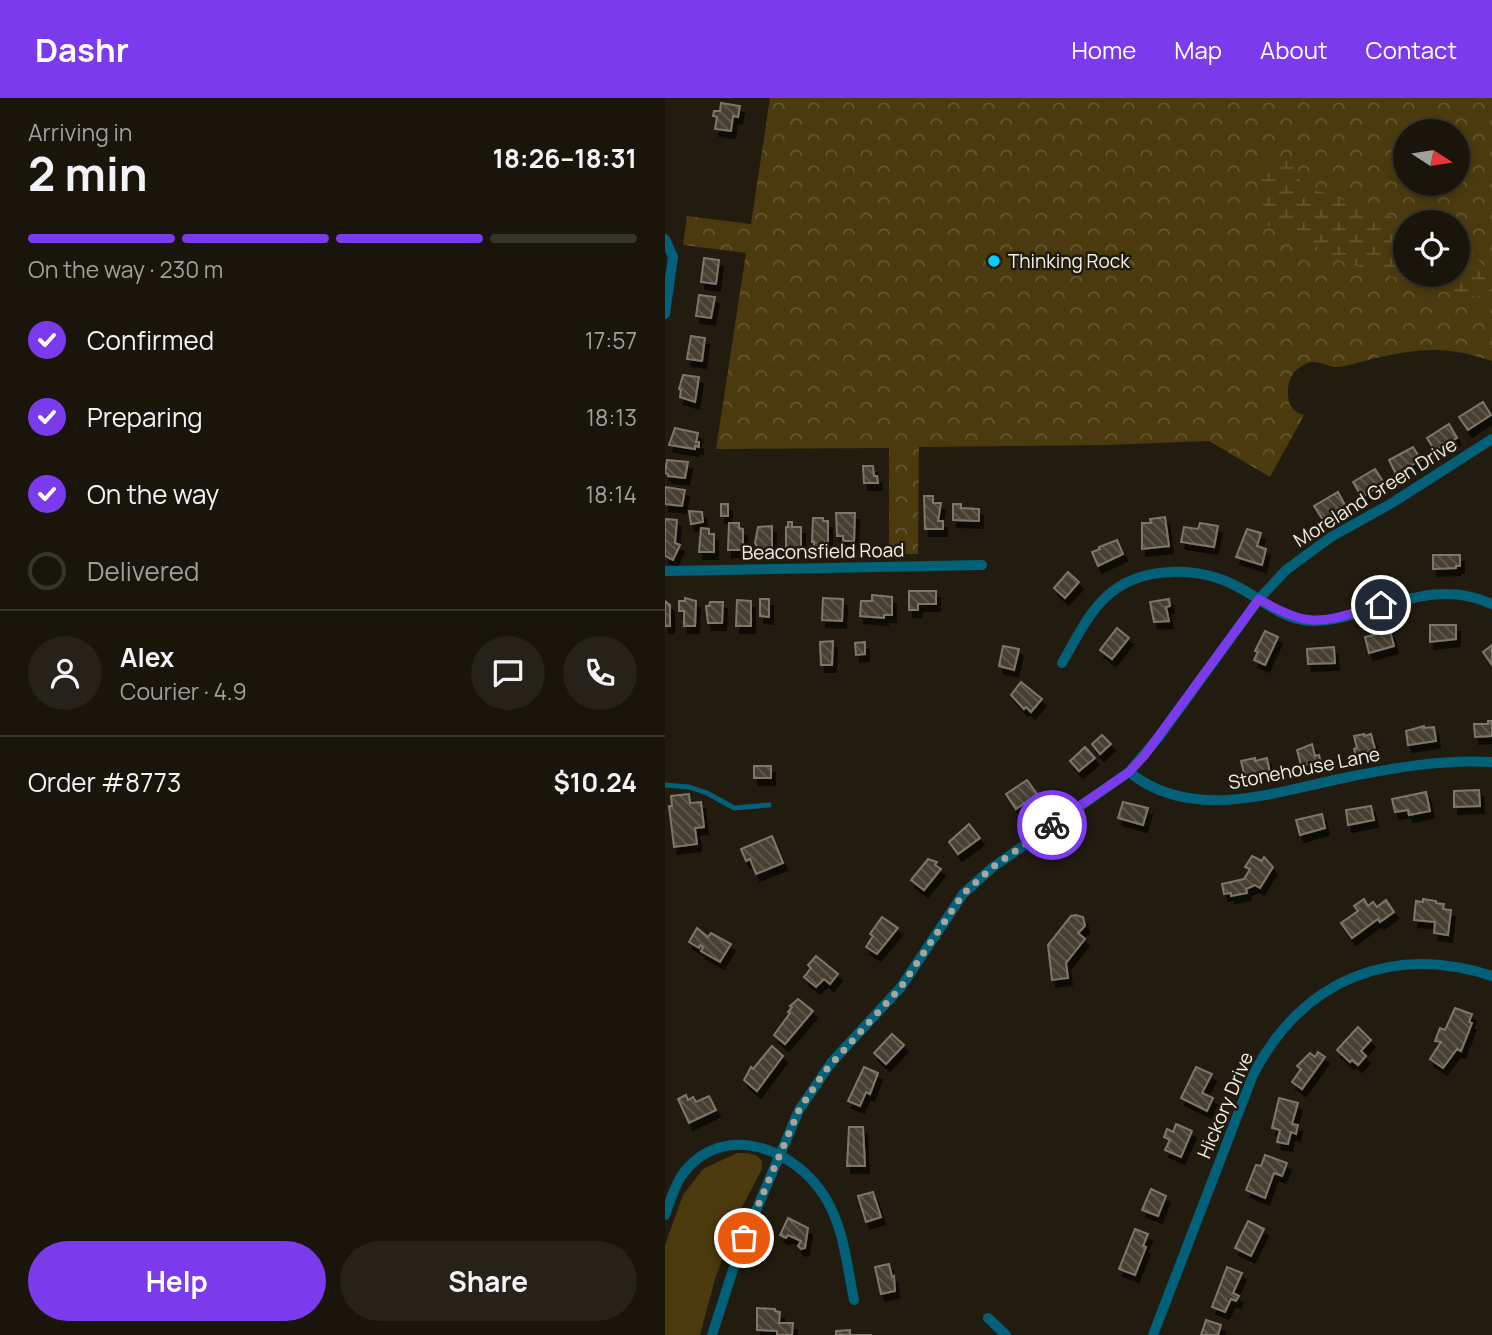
<!DOCTYPE html>
<meta charset="utf-8">
<style>
body{margin:0;font-family:Manrope,sans-serif;background:#262219;color:#f1f3f6;height:100vh;display:flex;flex-direction:column;font-size:26px;white-space:nowrap}
*{box-sizing:border-box;margin:0}
p{font-size:23px;color:#9f9f9d}
.icon{flex:none;width:38px;height:38px;fill:none;stroke:currentColor;stroke-width:2;stroke-linecap:round;stroke-linejoin:round}
.map{position:relative;flex:1;overflow:hidden}
.sheet{display:flex;flex-direction:column;background:#19150b;width:665px}
.sheet>*{flex:none}
.needle{width:46px;rotate:102deg}
.buttons{position:absolute;left:728px;top:21px;display:grid;gap:14px}
.buttons a{display:grid;place-items:center;width:77px;height:77px;border-radius:50%;background:#19150b;box-shadow:0 4px 10px #0003,0 0 0 2px #37342c;font-size:35px}
.pin{position:absolute;display:grid;place-items:center;width:60px;height:60px;color:#fff;margin:-30px;border:4px solid #fff;border-radius:50%;box-shadow:0 2px 7px #0007}
.courier{position:absolute;display:grid;place-items:center;width:70px;height:70px;margin:-35px;border:5px solid #7c3aed;border-radius:50%;background:#fff;color:#222;box-shadow:0 2px 9px #0007}
.summary em{font-style:normal;font-weight:700}
.summary div{display:flex;flex-direction:column-reverse}
.summary{display:flex;align-items:center;justify-content:space-between;height:119px;padding:0 28px}
h1{font-size:46px;font-weight:700;line-height:52px}
.bar{display:grid;grid-template-columns:repeat(4,1fr);gap:10px 7px;align-content:center;height:84px;padding:0 28px}
.bar i{height:9px;border-radius:5px;background:#37342c}
.bar .current{background:#7c3aed}
.bar p{grid-column:span 4}
.line{display:flex;align-items:center;gap:18px;padding:0 28px;border-top:2px solid #37342c}
.line div{flex:1}
.round{display:grid;place-items:center;flex:none;width:74px;height:74px;border-radius:37px;background:#262219}
ol{padding:0 28px;list-style:none}
li{display:flex;align-items:center;gap:21px;height:77px}
li p{margin-inline-start:auto}
li .icon{padding:7px;border-radius:50%;background:#7c3aed;color:#fff;stroke-width:4}
li:last-child{color:#9f9f9d}
li i{width:38px;height:38px;border:4px solid #37342c;border-radius:50%}
.primary-button{display:flex;gap:14px;margin-top:auto;padding:14px 28px}
.primary-button a{flex:1;height:80px;border-radius:42px;background:#7c3aed;color:#fff;font-size:28px;font-weight:700;line-height:80px;text-align:center}
.primary-button a+a{background:#262219;color:#f1f3f6}
header{display:flex;align-items:center;gap:42px;box-sizing:border-box;height:98px;padding:0 35px;background:#7c3aed;color:#fff}
header strong{font-size:33px}
nav{display:flex;gap:38px;margin-inline-start:auto;font-size:24px}
main{display:flex;flex:1;min-height:0}
.map>svg:first-child{display:block}
</style>
<header>
<strong>Dashr</strong>
<nav><a>Home</a><a>Map</a><a>About</a><a>Contact</a></nav>
</header>
<main>
<section class="sheet">
<div class="summary"><div><h1>2 min</h1><p>Arriving in</p></div><em>18:26–18:31</em></div>
<div class="bar"><i class="current"></i><i class="current"></i><i class="current"></i><i></i><p>On the way · 230 m</p></div>
<ol>
<li><svg class="icon" aria-label="check" viewBox="0 0 24 24"><path d="M5 12l5 5 9-10"/></svg>Confirmed<p>17:57</p></li>
<li><svg class="icon" aria-label="check" viewBox="0 0 24 24"><path d="M5 12l5 5 9-10"/></svg>Preparing<p>18:13</p></li>
<li><svg class="icon" aria-label="check" viewBox="0 0 24 24"><path d="M5 12l5 5 9-10"/></svg>On the way<p>18:14</p></li>
<li><i></i>Delivered</li>
</ol>
<div class="line" style="height:126px"><a class="round"><svg class="icon" aria-label="person" viewBox="0 0 24 24"><circle cx="12" cy="8" r="4"/><path d="M4 21q1-7 8-7t8 7"/></svg></a><div><b>Alex</b><p>Courier · 4.9</p></div><a class="round"><svg class="icon" aria-label="chat" viewBox="0 0 24 24"><path d="M4 5h16v11H9l-5 4z"/></svg></a><a class="round"><svg class="icon" aria-label="phone" viewBox="0 0 24 24"><path d="M5 4h4l2 5-3 2q2 4 5 5l2-3 5 2v4C11 20 4 13 5 4z"/></svg></a></div>
<div class="line" style="height:91px"><div>Order #8773</div><b>$10.24</b></div>
<div class="primary-button"><a>Help</a><a>Share</a></div>
</section>
<div class="map">
<svg width="827" height="1237" viewBox="0 0 827 1237">
<defs>
<pattern id="forest-crowns" width="20" height="18" patternUnits="userSpaceOnUse" patternTransform="scale(1.75)"><rect width="20" height="18" fill="#4a3a0e"/><path d="M2 6a3 3 0 1 1 6 0M12 15a3 3 0 1 1 6 0" fill="none" stroke="#655731"/></pattern>
<pattern id="wetland-marsh" width="20" height="14" patternUnits="userSpaceOnUse" patternTransform="scale(1.75)"><rect width="20" height="14" fill="#4a3a0e"/><path d="M1 5h8M5 5V1M11 12h8M15 12V8" fill="none" stroke="#655731"/></pattern>
<pattern id="building-back-hatch" width="6" height="6" patternUnits="userSpaceOnUse" patternTransform="scale(1.75)"><rect width="6" height="6" fill="#464032"/><path d="M-1 5l2 2M0 0l6 6M5-1l2 2" fill="none" stroke="#615c50"/></pattern>
<filter id="shadow"><feDropShadow dx="4" dy="7" stdDeviation="0" flood-color="#0009"/></filter>
</defs>
<rect width="100%" height="100%" fill="#211c0f"/>
<path fill="url(#forest-crowns)" fill-rule="evenodd" d="M 105,0 L 827,0 L 827,263 C 780,248 759,250 711,260 C 701,262 678,270 669,269 C 654,266 649,259 634,270 C 625,275 622,289 623,298 C 624,309 629,314 639,317 L 605,379 L 544,343 L 441,347 L 254,349 L 253,456 L 224,456 L 224,350 L 51,351 L 81,155 L 18,147 L 22,118 L 86,126 ZM 740,33 L 793,33 L 793,86 L 740,86 ZM 740,124 L 793,124 L 793,177 L 740,177 Z"/>
<path fill="url(#wetland-marsh)" d="M 628,59 L 631,77 L 639,88 L 741,124 L 740,177 L 793,177 L 793,151 L 807,155 L 827,177 L 827,202 L 724,178 L 676,163 L 625,133 L 600,127 L 596,118 C 602,98 593,101 593,86 C 592,66 612,59 628,59 Z"/>
<polygon fill="#4a3a0e" points="72,1055 83,1055 92,1058 97,1063 97,1071 75,1113 50,1181 35,1237 0,1237 0,1147 18,1097 38,1071"/>
<g fill="url(#building-back-hatch)" stroke="#7e7769" stroke-width="2" filter="url(#shadow)">
<polygon points="56,5 75,8 73,19 68,18 66,33 50,31 52,19 48,18 49,13 55,13"/>
<polygon points="39,160 54,162 51,186 36,184"/>
<polygon points="34,197 50,199 46,220 31,218"/>
<polygon points="26,238 40,240 37,263 22,261"/>
<polygon points="18,277 34,279 30,304 15,299 16,292 14,291"/>
<polygon points="818,304 826,317 803,332 794,319"/>
<polygon points="784,326 792,340 770,353 762,340"/>
<polygon points="10,330 33,335 31,344 34,344 34,349 30,348 30,351 4,347"/>
<polygon points="748,349 756,362 731,376 724,362"/>
<polygon points="2,362 23,364 20,380 3,378 3,376 0,375"/>
<polygon points="198,368 208,368 209,378 212,378 213,385 199,385"/>
<polygon points="710,371 719,385 697,399 688,384"/>
<polygon points="0,389 20,392 17,408 0,406"/>
<polygon points="673,394 681,409 658,422 649,408"/>
<polygon points="259,398 268,398 268,405 276,405 273,423 278,423 278,431 260,431"/>
<rect x="56" y="406" width="7" height="12"/>
<polygon points="288,406 296,406 296,410 314,411 314,423 288,422"/>
<polygon points="24,413 37,414 38,424 26,426"/>
<polygon points="171,415 190,415 189,443 178,443 178,438 172,438"/>
<polygon points="500,419 504,448 477,451 477,425 486,425 485,421"/>
<polygon points="148,420 158,420 158,423 163,423 163,444 160,444 160,449 149,449 149,444 147,444"/>
<polygon points="0,421 12,422 10,445 15,447 8,462 0,458"/>
<polygon points="123,424 127,424 127,429 136,429 136,452 121,452 121,429 123,429"/>
<polygon points="64,425 74,425 74,430 78,431 78,452 63,452"/>
<polygon points="535,425 553,428 549,449 516,444 519,429 533,431"/>
<polygon points="107,428 107,454 95,454 90,445 93,429"/>
<polygon points="36,430 44,431 44,436 49,436 49,454 34,454"/>
<polygon points="582,431 596,435 592,448 601,451 597,467 571,459"/>
<polygon points="452,442 458,456 433,468 427,454 435,451 434,449"/>
<polygon points="768,457 795,457 795,468 791,468 791,470 768,471"/>
<polygon points="403,474 414,484 400,500 389,490"/>
<polygon points="244,493 271,493 271,506 253,506 253,512 244,512"/>
<polygon points="207,497 227,499 227,517 219,517 219,520 195,518 196,503 207,503"/>
<polygon points="20,500 31,503 30,528 19,528 19,513 14,513 14,503 20,503"/>
<polygon points="158,500 178,501 177,523 157,522"/>
<polygon points="95,501 104,501 104,519 95,518"/>
<polygon points="504,501 505,508 501,509 504,523 489,524 485,504"/>
<polygon points="72,502 86,503 86,528 71,528"/>
<polygon points="0,503 5,507 5,528 0,528"/>
<polygon points="45,504 58,504 57,525 43,525 41,508 44,508"/>
<polygon points="765,527 791,527 791,541 765,544"/>
<polygon points="452,530 464,540 447,561 435,552"/>
<polygon points="600,533 613,539 600,567 589,562 593,554 590,553"/>
<polygon points="725,533 729,548 704,555 700,539"/>
<polygon points="168,543 167,567 156,567 155,544"/>
<polygon points="200,544 200,556 191,557 190,545"/>
<polygon points="827,547 827,567 818,554"/>
<polygon points="338,548 354,551 349,572 334,568"/>
<polygon points="669,549 670,565 643,566 642,551"/>
<polygon points="356,584 377,601 366,614 361,609 359,611 346,597"/>
<polygon points="823,623 827,623 827,638 810,639 809,626 823,626"/>
<polygon points="759,628 759,630 769,629 771,643 743,647 741,633"/>
<polygon points="699,636 699,638 706,636 710,651 691,659 689,651 692,650 689,638"/>
<polygon points="437,637 446,646 435,656 427,646"/>
<polygon points="647,646 650,658 654,657 656,665 636,667 632,652"/>
<polygon points="420,649 430,660 414,673 405,663"/>
<polygon points="590,660 590,663 602,660 605,675 580,680 576,663"/>
<rect x="89" y="668" width="17" height="12"/>
<polygon points="362,682 372,696 351,711 341,696"/>
<polygon points="814,692 815,708 789,709 789,693"/>
<polygon points="761,694 765,713 744,717 743,712 730,714 727,701"/>
<polygon points="24,696 25,705 36,704 39,729 30,730 32,746 9,749 4,708 7,708 6,698"/>
<polygon points="458,704 483,710 478,727 453,720"/>
<polygon points="706,708 709,722 683,727 681,712"/>
<polygon points="657,716 660,730 635,737 631,722"/>
<polygon points="304,726 315,740 293,756 284,744"/>
<polygon points="107,738 118,765 91,776 85,761 81,763 76,751"/>
<polygon points="587,758 597,763 599,759 608,769 595,790 590,787 581,791 582,795 566,798 566,795 559,796 557,786 579,781 585,771 580,769"/>
<polygon points="263,761 272,764 270,767 276,771 259,792 246,782"/>
<polygon points="699,801 703,808 708,804 712,809 721,802 729,814 715,824 713,821 687,840 676,825 693,813 689,808"/>
<polygon points="758,801 771,803 771,805 779,806 778,811 786,812 783,837 769,835 770,824 749,822 751,803 758,804"/>
<polygon points="410,817 418,819 420,828 413,835 420,841 401,865 403,880 387,882 383,847 406,818"/>
<polygon points="217,819 233,830 212,856 201,849 208,838 205,836"/>
<polygon points="32,830 43,839 46,835 66,846 55,864 36,853 38,849 35,847 34,850 24,844"/>
<polygon points="151,858 173,876 165,886 159,881 151,889 139,879 146,870 143,867"/>
<polygon points="133,901 148,913 120,946 109,937 125,915 123,914 127,909 125,908"/>
<polygon points="790,910 807,916 804,924 807,925 796,953 792,951 778,970 765,961 776,944 770,943 775,930 780,932"/>
<polygon points="693,929 706,942 696,953 701,958 693,967 687,962 685,964 672,952"/>
<polygon points="227,936 239,947 221,966 209,955"/>
<polygon points="107,948 118,958 92,993 79,982 86,969 88,971"/>
<polygon points="653,954 660,959 637,991 627,984 636,971 632,968 645,955 650,959"/>
<polygon points="199,969 213,975 205,996 201,994 195,1008 183,1003"/>
<polygon points="531,969 547,976 537,995 548,1000 542,1013 516,1000"/>
<polygon points="21,997 23,1002 28,999 31,1004 44,998 51,1012 24,1025 13,1001"/>
<polygon points="614,1000 633,1005 627,1026 633,1027 631,1036 626,1034 623,1046 612,1044 615,1032 607,1030"/>
<polygon points="511,1026 527,1033 516,1059 500,1052 505,1042 499,1039 502,1031 508,1034"/>
<polygon points="184,1029 198,1029 200,1068 182,1068"/>
<polygon points="600,1057 622,1065 617,1078 609,1075 600,1100 581,1092 591,1067 596,1068"/>
<polygon points="486,1091 501,1098 493,1118 477,1112"/>
<polygon points="208,1094 216,1119 201,1124 193,1098"/>
<polygon points="123,1120 143,1130 140,1150 136,1151 133,1148 136,1143 123,1137 121,1140 115,1137"/>
<polygon points="583,1123 599,1131 586,1158 570,1150"/>
<polygon points="470,1131 483,1136 478,1148 481,1149 470,1177 454,1171"/>
<polygon points="224,1166 227,1179 229,1178 230,1193 216,1196 210,1169"/>
<polygon points="562,1169 577,1175 568,1195 574,1198 571,1203 566,1201 560,1214 547,1209"/>
<polygon points="92,1210 110,1211 110,1213 115,1214 114,1225 128,1225 127,1237 112,1237 112,1233 92,1232"/>
<polygon points="541,1222 556,1227 553,1237 536,1237"/>
<polygon points="185,1232 185,1237 207,1237 171,1237 171,1233"/>
</g>
<g fill="none" stroke-linecap="round" stroke-linejoin="round">
<polyline stroke="#026078" stroke-width="5" points="0,687 24,689 42,695 69,710 104,707"/>
<g stroke="#026078" stroke-width="10">
<polyline points="0,141 8,159 0,216"/>
<polyline points="0,473 317,467"/>
<path d="M 397,565 C 410,543 423,515 442,498 C 476,467 534,468 573,489 C 598,502 620,524 650,523 C 712,520 763,477 827,506"/>
<path d="M 464,674 C 527,725 609,694 679,680 C 728,670 777,661 827,664"/>
<path d="M 0,1117 C 5,1104 9,1089 17,1077 C 57,1022 130,1050 160,1099 C 179,1130 182,1168 189,1202"/>
<polyline points="323,1220 341,1237"/>
<polyline points="47,1237 75,1150 134,1012 166,965 236,889 298,796 328,769 464,674 493,640 594,501 621,472 666,439 727,405 827,341"/>
<path d="M 488,1237 L 588,977 C 637,882 726,845 827,878"/>
</g>
</g>
<g fill="none" stroke-linecap="round" stroke-linejoin="round">
<polyline stroke="#aaa59b" stroke-width="7" stroke-dasharray="0 12.6" points="79,1140 134,1012 160,973 236,889 298,796 328,769 387,727"/>
<path stroke="#7c3aed" stroke-width="9" d="M 387,727 L 464,674 L 479,658 L 594,501 C 647,533 659,523 716,507"/>
</g>
<circle fill="#08cbfa" stroke="#211c0f" stroke-width="2.5" cx="329" cy="163" r="7"/>
<g text-anchor="middle" stroke-width="5" stroke-linejoin="round" paint-order="stroke">
<g font-size="19" fill="#f3efe6" stroke="#211c0f" text-anchor="start">
<text x="343" y="170">Thinking Rock</text>
</g>
<g font-size="19" fill="#f3efe6" stroke="#211c0f">
<text transform="translate(710 394) rotate(-32)" y="7">Moreland Green Drive</text>
<text transform="translate(158 453) rotate(-1)" y="7">Beaconsfield Road</text>
<text transform="translate(639 670) rotate(-11)" y="7">Stonehouse Lane</text>
<text transform="translate(560 1007) rotate(-67)" y="7">Hickory Drive</text>
</g>
</g>
</svg>
<div class="buttons">
<a><svg class="needle" viewBox="-14 -14 28 28"><path d="M0-13l5 13h-10z" fill="#e53935"/><path d="M0 13l5-13h-10z" fill="#9f9f9d"/></svg></a>
<a><svg class="icon" aria-label="locate" viewBox="0 0 24 24"><circle cx="12" cy="12" r="6"/><path d="M12 2v4M12 18v4M2 12h4M18 12h4"/></svg></a>
</div>
<div class="pin" style="left:79px;top:1140px;background:#ea580c"><svg class="icon" aria-label="bag" viewBox="0 0 24 24"><path d="M5 8h14l-1 12H6zM9 8a3 3 0 0 1 6 0"/></svg></div>
<div class="pin" style="left:716px;top:507px;background:#1f2937"><svg class="icon" aria-label="home" viewBox="0 0 24 24"><path d="M3 11l9-7 9 7M6 9v11h12V9"/></svg></div>
<div class="courier" style="left:387px;top:727px"><svg class="icon" aria-label="bike" viewBox="0 0 24 24"><circle cx="6" cy="16" r="4"/><circle cx="18" cy="16" r="4"/><path d="M6 16l4-8h5l3 8M10 8l3 8H6M13 5h3"/></svg></div>
</div>
</main>
